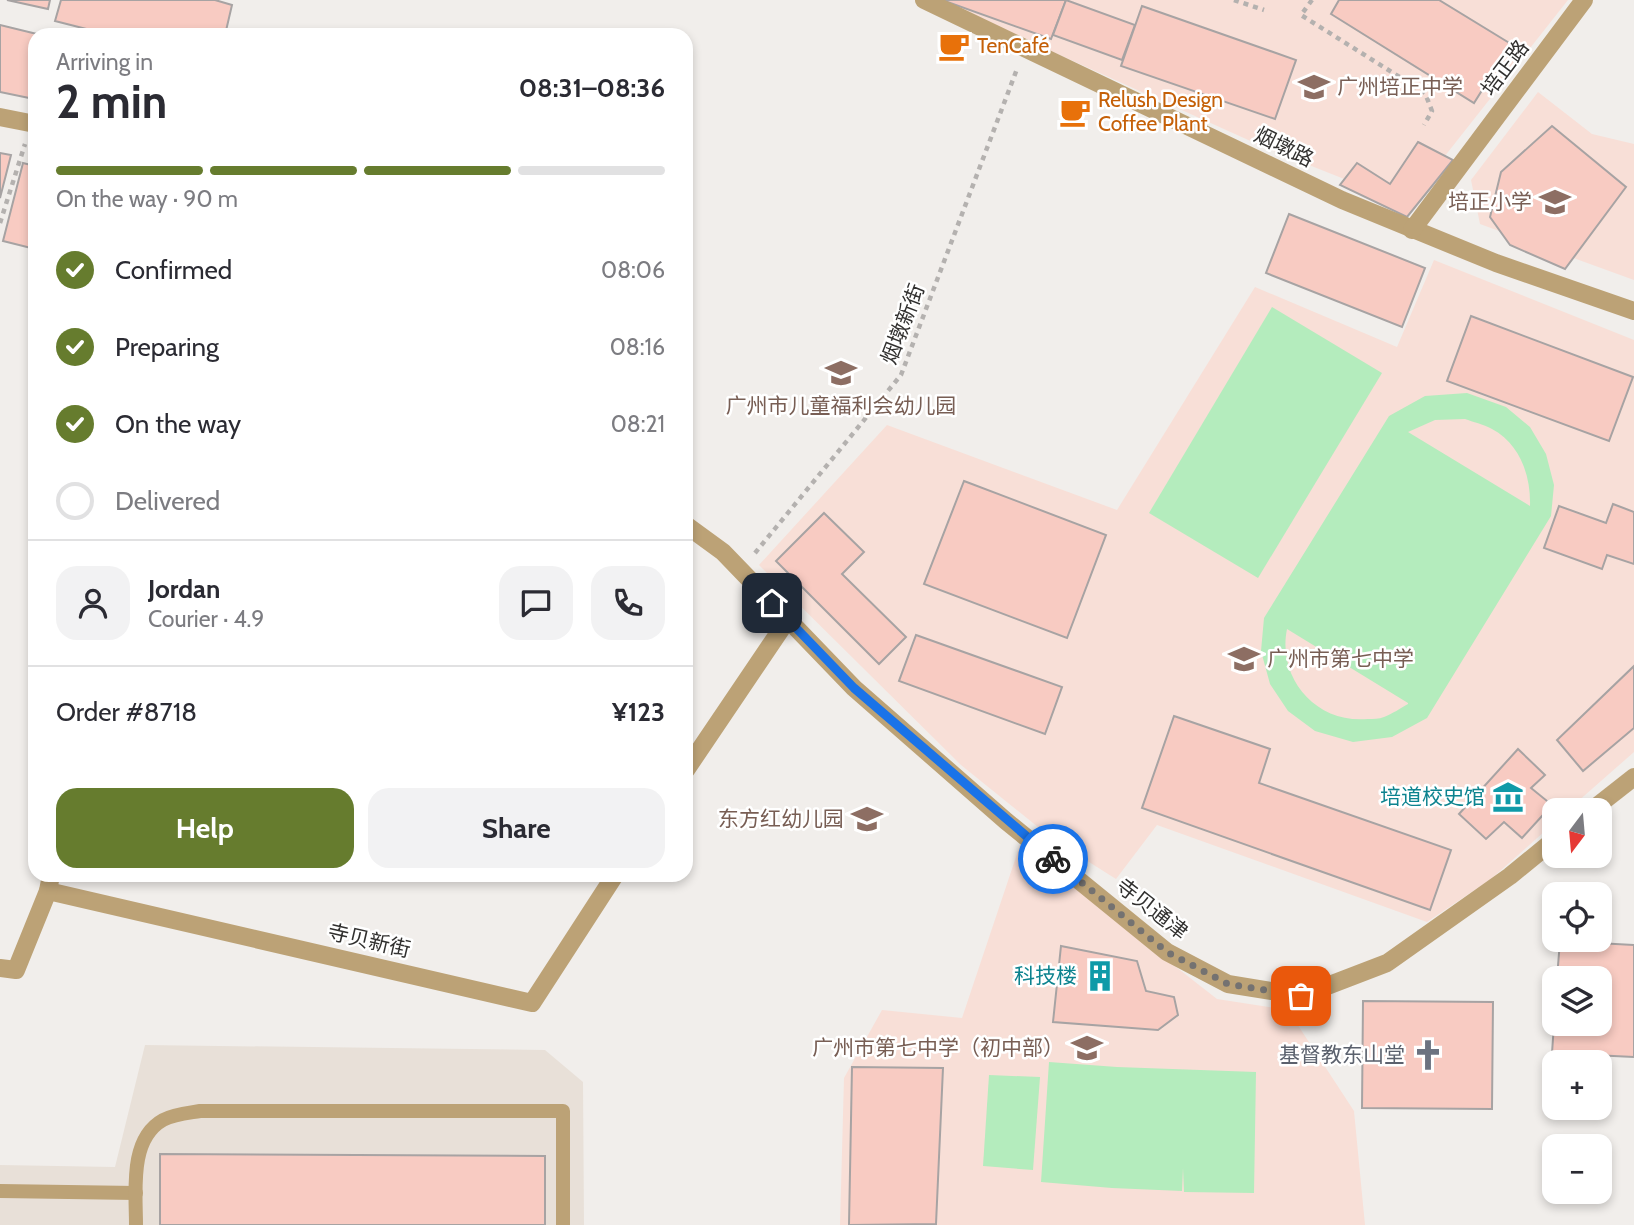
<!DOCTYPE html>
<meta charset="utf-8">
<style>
body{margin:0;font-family:Cabin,"Noto Sans SC",sans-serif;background:#f2f2f3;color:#2b2b33;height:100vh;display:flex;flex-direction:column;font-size:26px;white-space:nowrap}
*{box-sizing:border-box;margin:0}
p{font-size:23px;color:#7c7c81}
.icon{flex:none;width:38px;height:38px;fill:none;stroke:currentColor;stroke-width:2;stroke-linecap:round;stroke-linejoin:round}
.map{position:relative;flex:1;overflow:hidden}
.sheet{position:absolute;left:28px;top:28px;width:665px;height:854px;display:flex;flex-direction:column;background:#fff;border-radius:21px;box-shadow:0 4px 10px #0003}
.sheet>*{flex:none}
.needle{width:46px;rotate:196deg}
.tools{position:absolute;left:1542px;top:798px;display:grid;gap:14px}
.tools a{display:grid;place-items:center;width:70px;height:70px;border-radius:14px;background:#fff;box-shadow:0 4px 10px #0003;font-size:35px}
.pin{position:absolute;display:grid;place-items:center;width:60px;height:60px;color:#fff;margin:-30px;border-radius:14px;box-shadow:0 4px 10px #0006}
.courier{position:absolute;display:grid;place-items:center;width:70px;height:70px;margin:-35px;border:5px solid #1a73e8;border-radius:50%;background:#fff;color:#222;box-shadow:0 2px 9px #0007}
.overview em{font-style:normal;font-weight:800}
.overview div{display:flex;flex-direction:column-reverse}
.overview{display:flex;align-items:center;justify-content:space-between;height:119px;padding:0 28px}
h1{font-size:46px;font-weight:800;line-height:52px}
.bar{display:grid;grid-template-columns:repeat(4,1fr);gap:10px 7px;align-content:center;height:84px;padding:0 28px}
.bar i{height:9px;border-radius:5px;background:#e1e1e2}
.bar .selected{background:#667c2e}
.bar p{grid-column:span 4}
.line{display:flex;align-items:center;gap:18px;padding:0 28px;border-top:2px solid #e1e1e2}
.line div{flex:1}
.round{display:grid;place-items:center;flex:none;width:74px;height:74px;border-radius:21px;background:#f2f2f3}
ol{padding:0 28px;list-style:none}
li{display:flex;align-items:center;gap:21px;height:77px}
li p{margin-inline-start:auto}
li .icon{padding:7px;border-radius:50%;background:#667c2e;color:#fff;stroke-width:4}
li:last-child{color:#7c7c81}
li i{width:38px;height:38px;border:4px solid #e1e1e2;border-radius:50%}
.cta{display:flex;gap:14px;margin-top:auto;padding:14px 28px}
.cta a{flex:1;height:80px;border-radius:21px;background:#667c2e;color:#fff;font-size:28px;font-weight:800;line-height:80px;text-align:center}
.cta a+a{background:#f2f2f3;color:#2b2b33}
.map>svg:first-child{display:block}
</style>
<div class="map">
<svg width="1634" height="1225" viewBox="0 0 1634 1225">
<rect width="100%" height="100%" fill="#f1eeeb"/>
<polygon fill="#e8e0d8" points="145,1045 545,1050 583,1082 584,1225 0,1225 0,1165 115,1167"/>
<g fill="#f8dfd7">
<polygon points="938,0 1568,0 1407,204 1266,148"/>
<polygon points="1538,92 1592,134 1634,144 1634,280 1480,224 1471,180"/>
<polygon points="1434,260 1634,340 1634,752 1568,810 1554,810 1554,823 1491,879 1427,922 1157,825 1116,879 1054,840 961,765 759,565 887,425 1117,510 1255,287 1397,347"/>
<polygon points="1020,845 1217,999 1288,1010 1354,1111 1365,1225 840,1225 844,1078 882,1010 962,1018"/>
</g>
<g fill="#b4ecbd" fill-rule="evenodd">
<polygon points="1272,307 1382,373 1258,578 1149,513"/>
<path d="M 1467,393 L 1506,407 L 1530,427 L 1546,454 L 1554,485 L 1551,516 L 1427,718 L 1392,737 L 1353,742 L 1315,731 L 1288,711 L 1270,684 L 1261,651 L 1264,618 L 1389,416 L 1425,396 ZM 1465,419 C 1473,422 1483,424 1492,429 C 1520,444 1531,476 1530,506 L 1408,432 L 1435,420 ZM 1287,629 L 1408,703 L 1408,704 C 1401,708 1392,714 1384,717 C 1379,719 1373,719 1368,719 C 1316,724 1277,678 1287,629 Z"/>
<polygon points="1049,1062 1117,1067 1256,1072 1254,1193 1184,1192 1183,1168 1182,1191 1112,1188 1041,1182"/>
<polygon points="989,1075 1040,1077 1033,1170 983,1166"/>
</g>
<g fill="#f8cbc2" stroke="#a7a3a3" stroke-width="2">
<polygon points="7,0 50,0 48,9"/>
<polygon points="61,0 215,0 232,5 225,35 110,35 55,21"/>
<polygon points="942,0 1066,0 1051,39"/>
<polygon points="1066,0 1135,25 1122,60 1053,35"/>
<polygon points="1339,0 1439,0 1511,44 1474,103 1331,14"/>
<polygon points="1142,6 1296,60 1275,119 1121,66"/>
<polygon points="0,25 41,35 35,35 34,99 0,92"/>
<polygon points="1552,126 1626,187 1565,269 1510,245 1490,217 1501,172"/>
<polygon points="1418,142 1453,160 1407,217 1340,185 1357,163 1390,184"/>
<polygon points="0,153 11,155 0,198"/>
<polygon points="23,163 35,166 35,249 3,241"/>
<polygon points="1289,214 1425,268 1402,327 1266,273"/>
<polygon points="1471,316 1633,377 1609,441 1447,381"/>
<polygon points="964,481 1106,535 1067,638 924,584"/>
<polygon points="1613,504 1634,512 1634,564 1607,555 1602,569 1544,548 1559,506 1606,523"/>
<polygon points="824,513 864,552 842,574 906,637 879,664 776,561"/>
<polygon points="916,635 1062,687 1045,734 899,681"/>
<polygon points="1634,666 1634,728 1583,771 1557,740"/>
<polygon points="1174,716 1270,749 1259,783 1451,850 1430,910 1142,808"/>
<polygon points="1518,749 1545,775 1531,788 1552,805 1522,838 1504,822 1486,839 1459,814"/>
<polygon points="1560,941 1634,945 1634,1057 1552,1053 1554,1024 1600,1024 1600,978 1557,978"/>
<polygon points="1061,946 1137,961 1146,991 1174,997 1178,1015 1158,1030 1053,1022"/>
<polygon points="1363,1001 1493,1002 1492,1109 1362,1108"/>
<polygon points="852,1067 943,1068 936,1224 849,1225"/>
<polygon points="160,1154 545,1156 545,1225 160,1225"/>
</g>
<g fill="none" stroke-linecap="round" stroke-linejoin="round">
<g stroke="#b4b1af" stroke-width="4.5" stroke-dasharray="5 5" stroke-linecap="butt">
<polyline points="1234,0 1264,10"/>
<polyline points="1312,0 1301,15 1425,93 1432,111 1424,125"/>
<polyline points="0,223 25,144"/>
<polyline points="755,553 901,375 1017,69"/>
</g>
<g stroke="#bca276" stroke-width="14">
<polyline points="0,1191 136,1193"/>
<path d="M 136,1225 C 136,1191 129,1139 163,1120 C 174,1114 188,1113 200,1111 L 563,1111 L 563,1225"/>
</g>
<g stroke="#bca276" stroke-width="18">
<polyline points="924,0 1342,200 1496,263 1634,311"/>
<polyline points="0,117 35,124"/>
<polyline points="1412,230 1584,0"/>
<polyline points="686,525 723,552 854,688 1006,821 1167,952 1228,984 1301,996 1387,963 1510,876 1554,840"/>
<polyline points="686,770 788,619"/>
<polyline points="1592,810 1634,777"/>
<polyline points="48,891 532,1003 615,875"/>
<polyline points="0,968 16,970 48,891 51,875"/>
</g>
</g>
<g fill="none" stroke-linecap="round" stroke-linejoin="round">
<polyline stroke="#747271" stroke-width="7" stroke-dasharray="0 12.6" points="1053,859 1167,952 1228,984 1301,996"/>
<polyline stroke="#1a73e8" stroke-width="9" points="772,603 854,688 1053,859"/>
</g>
<defs>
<symbol id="cafe-bare" viewBox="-9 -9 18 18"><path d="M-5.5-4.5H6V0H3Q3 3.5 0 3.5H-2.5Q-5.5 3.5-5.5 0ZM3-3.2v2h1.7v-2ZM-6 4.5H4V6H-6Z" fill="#e8710a" stroke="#fff" stroke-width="2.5" paint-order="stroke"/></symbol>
<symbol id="school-bare" viewBox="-9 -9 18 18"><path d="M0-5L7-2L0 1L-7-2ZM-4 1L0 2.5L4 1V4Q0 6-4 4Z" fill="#8d6e63" stroke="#fff" stroke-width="2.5" paint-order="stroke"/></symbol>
<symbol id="museum-bare" viewBox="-9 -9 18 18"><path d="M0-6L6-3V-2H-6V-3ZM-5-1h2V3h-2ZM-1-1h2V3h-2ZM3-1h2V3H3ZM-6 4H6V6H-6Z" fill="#0f9aa8" stroke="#fff" stroke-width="2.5" paint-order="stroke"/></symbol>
<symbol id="building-bare" viewBox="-9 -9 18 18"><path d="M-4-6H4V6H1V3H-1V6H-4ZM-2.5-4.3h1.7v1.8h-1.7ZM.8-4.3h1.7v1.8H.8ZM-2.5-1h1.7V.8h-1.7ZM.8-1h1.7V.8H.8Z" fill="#0f9aa8" stroke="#fff" stroke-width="2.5" paint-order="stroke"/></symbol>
<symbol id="church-bare" viewBox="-9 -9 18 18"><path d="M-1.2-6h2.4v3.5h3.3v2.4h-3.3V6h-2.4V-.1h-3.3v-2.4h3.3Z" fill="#6b7280" stroke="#fff" stroke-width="2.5" paint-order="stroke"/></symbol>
</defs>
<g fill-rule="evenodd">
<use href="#cafe-bare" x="932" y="24" width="44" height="44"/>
<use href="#school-bare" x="1292" y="65" width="44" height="44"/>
<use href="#cafe-bare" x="1053" y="90" width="44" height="44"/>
<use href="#school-bare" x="1533" y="180" width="44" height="44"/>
<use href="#school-bare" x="819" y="351" width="44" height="44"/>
<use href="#school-bare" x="1222" y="637" width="44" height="44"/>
<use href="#museum-bare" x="1486" y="775" width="44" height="44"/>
<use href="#school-bare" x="845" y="797" width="44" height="44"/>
<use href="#building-bare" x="1078" y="954" width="44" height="44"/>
<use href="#school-bare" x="1065" y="1026" width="44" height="44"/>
<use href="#church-bare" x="1406" y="1033" width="44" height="44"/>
</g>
<g text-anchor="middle" stroke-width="5" stroke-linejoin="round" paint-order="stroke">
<g font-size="21" fill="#c56008" stroke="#fff" text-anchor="start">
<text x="977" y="53">TenCafé</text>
<text x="1098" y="107">Relush Design<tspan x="1098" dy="24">Coffee Plant</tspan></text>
</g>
<g font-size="21" fill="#31302f" stroke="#fff">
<text transform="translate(1505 68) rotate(-53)" y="7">培正路</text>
<text transform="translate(1284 147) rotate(26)" y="7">烟墩路</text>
<text transform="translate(903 324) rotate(-69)" y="7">烟墩新街</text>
<text transform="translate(1152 909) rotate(38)" y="7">寺贝通津</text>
<text transform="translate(369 941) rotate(13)" y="7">寺贝新街</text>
</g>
<g font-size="21" fill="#785e54" stroke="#fff" text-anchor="end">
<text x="1337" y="94" text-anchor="start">广州培正中学</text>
<text x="1532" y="209">培正小学</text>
<text x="841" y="413" text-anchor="middle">广州市儿童福利会幼儿园</text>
<text x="1267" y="666" text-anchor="start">广州市第七中学</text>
<text x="844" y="826">东方红幼儿园</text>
<text x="1064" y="1055">广州市第七中学（初中部）</text>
</g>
<g font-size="21" fill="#0d838f" stroke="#fff" text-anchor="end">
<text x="1485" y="804">培道校史馆</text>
<text x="1077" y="983">科技楼</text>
</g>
<g font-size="21" fill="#5b616d" stroke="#fff" text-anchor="end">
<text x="1405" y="1062">基督教东山堂</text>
</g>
</g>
</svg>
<div class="tools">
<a><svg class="needle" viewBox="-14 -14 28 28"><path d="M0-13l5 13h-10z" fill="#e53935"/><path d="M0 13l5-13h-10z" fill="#7c7c81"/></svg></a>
<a><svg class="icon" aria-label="locate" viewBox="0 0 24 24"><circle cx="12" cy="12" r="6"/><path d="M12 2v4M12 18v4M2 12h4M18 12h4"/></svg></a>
<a><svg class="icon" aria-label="layers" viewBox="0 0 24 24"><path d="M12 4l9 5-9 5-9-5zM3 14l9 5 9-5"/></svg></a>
<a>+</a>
<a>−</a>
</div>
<div class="pin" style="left:1301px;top:996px;background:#ea580c"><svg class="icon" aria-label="bag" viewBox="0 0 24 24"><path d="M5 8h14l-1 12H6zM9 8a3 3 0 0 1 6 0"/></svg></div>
<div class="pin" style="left:772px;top:603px;background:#1f2937"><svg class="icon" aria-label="home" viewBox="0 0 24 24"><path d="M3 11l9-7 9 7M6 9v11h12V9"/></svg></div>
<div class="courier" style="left:1053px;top:859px"><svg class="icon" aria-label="bike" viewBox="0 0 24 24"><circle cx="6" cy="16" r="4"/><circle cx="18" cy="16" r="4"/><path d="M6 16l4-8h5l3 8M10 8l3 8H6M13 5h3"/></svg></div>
<section class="sheet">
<div class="overview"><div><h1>2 min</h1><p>Arriving in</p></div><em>08:31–08:36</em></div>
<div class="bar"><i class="selected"></i><i class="selected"></i><i class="selected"></i><i></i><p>On the way · 90 m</p></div>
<ol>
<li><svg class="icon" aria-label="check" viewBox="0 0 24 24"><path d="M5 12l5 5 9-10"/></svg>Confirmed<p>08:06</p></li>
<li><svg class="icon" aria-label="check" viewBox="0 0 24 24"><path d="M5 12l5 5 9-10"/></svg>Preparing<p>08:16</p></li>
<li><svg class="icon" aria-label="check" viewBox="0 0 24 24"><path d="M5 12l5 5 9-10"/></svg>On the way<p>08:21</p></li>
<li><i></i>Delivered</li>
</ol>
<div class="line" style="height:126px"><a class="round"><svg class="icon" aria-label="person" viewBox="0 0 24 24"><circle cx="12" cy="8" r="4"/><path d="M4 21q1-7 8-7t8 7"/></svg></a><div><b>Jordan</b><p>Courier · 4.9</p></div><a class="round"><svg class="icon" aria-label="chat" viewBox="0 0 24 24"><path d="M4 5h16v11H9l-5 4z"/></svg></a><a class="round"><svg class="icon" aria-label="phone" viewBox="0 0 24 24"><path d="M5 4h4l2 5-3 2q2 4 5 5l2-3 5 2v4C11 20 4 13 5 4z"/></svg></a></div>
<div class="line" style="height:91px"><div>Order #8718</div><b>¥123</b></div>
<div class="cta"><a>Help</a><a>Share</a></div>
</section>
</div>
